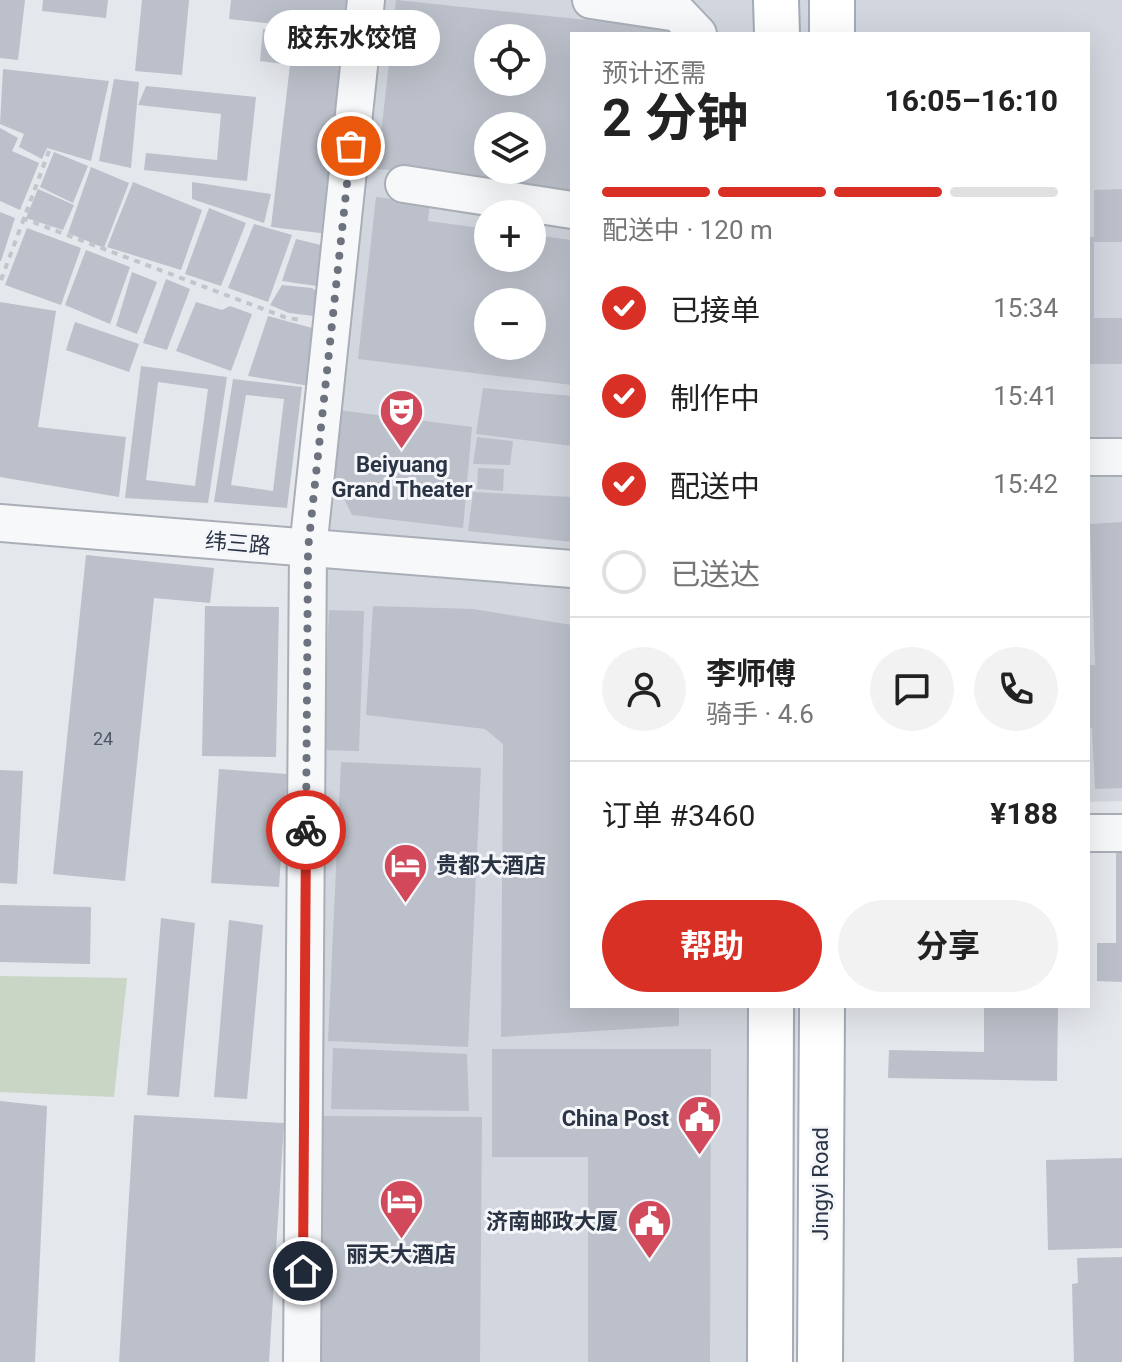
<!DOCTYPE html>
<html lang="zh">
<meta charset="utf-8">
<style>
body{margin:0;font-family:Roboto,"Noto Sans SC",sans-serif;background:#f2f2f2;color:#222;height:100vh;display:flex;flex-direction:column;font-size:30px;white-space:nowrap}
*{box-sizing:border-box;margin:0}
p{font-size:26px;color:#767676}
.icon{flex:none;width:44px;height:44px;fill:none;stroke:currentColor;stroke-width:2;stroke-linecap:round;stroke-linejoin:round}
.map{position:relative;flex:1;overflow:hidden}
.panel{position:absolute;left:570px;top:32px;width:520px;height:976px;display:flex;flex-direction:column;background:#fff;border-radius:0px;box-shadow:0 8px 32px #0002}
.panel>*{flex:none}
.tools{position:absolute;left:474px;top:24px;display:grid;gap:16px}
.tools a{display:grid;place-items:center;width:72px;height:72px;border-radius:50%;background:#fff;box-shadow:0 8px 32px #0002;font-size:40px}
.pin{position:absolute;display:grid;place-items:center;width:68px;height:68px;color:#fff;margin:-34px;border:4px solid #fff;border-radius:50%;box-shadow:0 2px 8px #0007}
.courier{position:absolute;display:grid;place-items:center;width:80px;height:80px;margin:-40px;border:6px solid #d93025;border-radius:50%;background:#fff;color:#222;box-shadow:0 2px 10px #0007}
.bubble{position:absolute;height:56px;border-radius:28px;background:#fff;box-shadow:0 8px 32px #0002;font-size:26px;font-weight:700;line-height:56px;text-align:center}
.headline em{font-style:normal;font-weight:700}
.headline div{display:flex;flex-direction:column-reverse}
.headline{display:flex;align-items:center;justify-content:space-between;height:136px;padding:0 32px}
h1{font-size:52px;font-weight:700;line-height:60px}
.bar{display:grid;grid-template-columns:repeat(4,1fr);gap:12px 8px;align-content:center;height:96px;padding:0 32px}
.bar i{height:10px;border-radius:6px;background:#e0e0e0}
.bar .selected{background:#d93025}
.bar p{grid-column:span 4}
.line{display:flex;align-items:center;gap:20px;padding:0 32px;border-top:2px solid #e0e0e0}
.line div{flex:1}
.round{display:grid;place-items:center;flex:none;width:84px;height:84px;border-radius:42px;background:#f2f2f2}
ol{padding:0 32px;list-style:none}
li{display:flex;align-items:center;gap:24px;height:88px}
li p{margin-inline-start:auto}
li .icon{padding:8px;border-radius:50%;background:#d93025;color:#fff;stroke-width:4}
li:last-child{color:#767676}
li i{width:44px;height:44px;border:4px solid #e0e0e0;border-radius:50%}
.action{display:flex;gap:16px;margin-top:auto;padding:16px 32px}
.action a{flex:1;height:92px;border-radius:48px;background:#d93025;color:#fff;font-size:32px;font-weight:700;line-height:92px;text-align:center}
.action a+a{background:#f2f2f2;color:#222}
.map>svg:first-child{display:block}
</style>
<div class="map">
<svg width="1122" height="1362" viewBox="0 0 1122 1362">
<rect width="100%" height="100%" fill="#e4e7ec"/>
<path fill="#d2d6de" fill-rule="evenodd" d="M 382,0 L 1122,0 L 1122,801 L 1088,802 L 1088,34 L 572,34 L 572,1006 L 797,1006 L 791,1362 L 322,1362 L 321,569 ZM 488,38 L 532,38 L 532,82 L 488,82 ZM 488,126 L 532,126 L 532,170 L 488,170 ZM 488,214 L 532,214 L 532,258 L 488,258 ZM 488,302 L 532,302 L 532,346 L 488,346 Z"/>
<polygon fill="#c9d6c5" points="0,976 127,978 114,1097 0,1092"/>
<g fill="#bbc0ca" fill-rule="evenodd">
<polygon points="0,0 25,0 18,60 0,58"/>
<polygon points="43,0 108,0 106,18 42,11"/>
<polygon points="142,0 189,0 182,75 135,71"/>
<polygon points="231,0 350,0 348,32 229,19"/>
<path d="M 396,0 L 673,29 L 672,34 L 572,34 L 572,190 L 360,167 L 362,142 L 380,143 ZM 488,38 L 532,38 L 532,82 L 488,82 ZM 488,126 L 532,126 L 532,170 L 488,170 Z"/>
<polygon points="263,29 351,39 328,234 271,227 290,65 260,61"/>
<polygon points="3,69 109,81 91,161 47,148 42,159 19,147 24,134 0,124"/>
<polygon points="114,79 139,82 131,168 99,161"/>
<polygon points="146,86 256,97 247,181 144,170 146,153 217,160 221,114 138,105"/>
<polygon points="0,128 18,138 12,151 39,163 20,210 0,201"/>
<polygon points="54,152 88,166 73,203 40,187"/>
<polygon points="91,167 129,183 104,248 68,233"/>
<polygon points="133,182 202,210 181,270 107,247"/>
<polygon points="192,182 271,194 264,223 192,199"/>
<polygon points="38,189 74,205 63,230 26,218"/>
<polygon points="1122,189 1122,242 1094,242 1094,318 1122,318 1122,364 1088,364 1088,237 1094,237 1094,190"/>
<path d="M 376,197 L 430,203 L 428,221 L 488,229 L 488,258 L 532,258 L 532,235 L 572,240 L 572,385 L 358,359 ZM 488,302 L 532,302 L 532,346 L 488,346 Z"/>
<polygon points="209,208 246,223 221,286 185,274"/>
<polygon points="0,212 15,218 1,261 0,261"/>
<polygon points="254,224 292,235 268,302 228,288"/>
<polygon points="27,228 81,248 61,305 5,285"/>
<polygon points="296,239 325,246 316,286 282,281"/>
<polygon points="86,250 130,267 110,324 65,305"/>
<polygon points="132,272 157,282 137,334 116,326"/>
<polygon points="166,279 190,289 167,350 143,343"/>
<polygon points="282,285 312,288 319,293 314,316 289,313 270,305"/>
<polygon points="0,302 56,311 38,427 126,437 119,497 0,477"/>
<polygon points="196,302 222,310 230,306 252,314 231,371 176,351"/>
<polygon points="268,316 316,329 310,386 248,376"/>
<polygon points="75,322 139,344 129,372 66,350"/>
<path d="M 141,366 L 227,377 L 208,503 L 125,498 ZM 158,382 L 208,389 L 195,486 L 146,480 Z"/>
<path d="M 233,379 L 302,387 L 287,508 L 214,502 ZM 246,395 L 284,399 L 273,491 L 231,485 Z"/>
<polygon points="483,388 572,396 572,446 476,434"/>
<polygon points="338,410 472,427 463,528 352,515 332,474"/>
<polygon points="477,437 513,441 510,465 473,464"/>
<polygon points="478,468 504,469 503,491 477,489"/>
<polygon points="473,492 572,497 572,542 468,531"/>
<polygon points="1122,522 1122,788 1095,789 1092,728 1088,728 1088,665 1095,665 1090,524"/>
<polygon points="86,555 214,568 210,603 154,598 125,881 53,874"/>
<polygon points="205,606 279,607 276,757 202,756"/>
<polygon points="373,606 473,609 572,625 572,1006 679,1006 679,1026 501,1037 503,744 485,729 366,715"/>
<polygon points="329,610 364,611 359,751 323,750"/>
<polygon points="341,762 481,768 468,1047 328,1041"/>
<polygon points="219,769 287,774 279,887 211,883"/>
<polygon points="0,770 23,771 17,884 0,883"/>
<polygon points="1116,843 1122,843 1122,982 1097,981 1097,943 1116,943"/>
<polygon points="0,905 91,907 90,964 0,962"/>
<polygon points="161,918 195,923 179,1097 147,1095"/>
<polygon points="229,920 263,925 247,1099 214,1097"/>
<polygon points="984,1006 1058,1006 1057,1081 888,1078 889,1050 984,1052"/>
<polygon points="333,1048 467,1054 469,1111 331,1109"/>
<polygon points="492,1049 711,1049 710,1362 588,1362 588,1157 492,1157"/>
<polygon points="0,1101 47,1106 35,1362 0,1362"/>
<polygon points="134,1115 284,1123 269,1362 119,1362"/>
<polygon points="321,1116 482,1117 480,1362 322,1362"/>
<polygon points="1122,1158 1122,1248 1048,1250 1046,1160"/>
<polygon points="1122,1257 1122,1362 1074,1362 1072,1284 1078,1283 1077,1258"/>
</g>
<g fill="none" stroke-linecap="round" stroke-linejoin="round">
<defs>
<g id="minor">
<polyline points="591,0 678,13 698,34"/>
<polyline points="404,184 572,210"/>
<polyline points="1088,457 1122,457"/>
<polyline points="0,523 572,569"/>
<polyline points="1088,833 1122,833"/>
<polyline points="302,1362 308,549 366,0"/>
</g>
<g id="major">
<polyline points="776,0 777,34"/>
<polyline points="832,34 832,0"/>
<polyline points="770,1362 771,1006"/>
<polyline points="820,1362 822,1006"/>
</g>
</defs>
<use href="#minor" stroke="#a9aeb7" stroke-width="40"/>
<use href="#major" stroke="#a3abb8" stroke-width="48"/>
<g stroke="#c2c5cb" stroke-width="4" stroke-dasharray="6 6" stroke-linecap="butt">
<polyline points="22,218 287,318 302,320"/>
<polyline points="1,280 49,151"/>
</g>
<use href="#minor" stroke="#f7f8fa" stroke-width="36"/>
<use href="#major" stroke="#fff" stroke-width="44"/>
</g>
<g fill="none" stroke-linecap="round" stroke-linejoin="round">
<polyline stroke="#6c737f" stroke-width="8" stroke-dasharray="0 14.4" points="306,830 308,549 351,146"/>
<polyline stroke="#d93025" stroke-width="10" points="303,1271 306,830"/>
</g>
<defs>
<symbol id="theatre-pin" viewBox="-11 -11 22 30"><path d="M0 17L-7.5 6A9.5 9.5 0 1 1 7.5 6Z" fill="#d1495b" stroke="#f4f6f9"/><path d="M-5-5.5Q0-4 5-5.5V0Q5 5 0 6Q-5 5-5 0ZM-3.3-2.5H-1v1.5H-3.3ZM1-2.5H3.3v1.5H1ZM-2.8 1Q0 5.5 2.8 1Z" fill="#fff"/></symbol>
<symbol id="hotel-pin" viewBox="-11 -11 22 30"><path d="M0 17L-7.5 6A9.5 9.5 0 1 1 7.5 6Z" fill="#d1495b" stroke="#f4f6f9"/><path d="M-6-4.5h1.5V1H6V5H4.5V3h-9V5H-6ZM-4 0a1.8 1.8 0 1 1 3.6 0ZM.5 0V-2.5h3Q6-2.5 6 0Z" fill="#fff"/></symbol>
<symbol id="civic-pin" viewBox="-11 -11 22 30"><path d="M0 17L-7.5 6A9.5 9.5 0 1 1 7.5 6Z" fill="#d1495b" stroke="#f4f6f9"/><path d="M-.6-6.5H3V-4.5H.6V-3L4-1V1h2V6H-6V1h2V-1L-.6-3ZM-1.2 2.5V6h2.4V2.5Z" fill="#fff"/></symbol>
</defs>
<g fill-rule="evenodd">
<use href="#theatre-pin" x="376" y="386" width="51" height="69"/>
<use href="#hotel-pin" x="380" y="840" width="51" height="69"/>
<use href="#civic-pin" x="674" y="1092" width="51" height="69"/>
<use href="#hotel-pin" x="376" y="1176" width="51" height="69"/>
<use href="#civic-pin" x="624" y="1196" width="51" height="69"/>
</g>
<g text-anchor="middle" stroke-width="6" stroke-linejoin="round" paint-order="stroke">
<g font-size="18" fill="#4f5766">
<text x="103" y="745">24</text>
</g>
<g font-size="22" font-weight="bold" fill="#2b3445" stroke="#f4f6f9">
<text x="402" y="472">Beiyuang<tspan x="402" dy="25">Grand Theater</tspan></text>
<text x="436" y="873" text-anchor="start">贵都大酒店</text>
<text x="669" y="1126" text-anchor="end">China Post</text>
<text x="618" y="1229" text-anchor="end">济南邮政大厦</text>
<text x="401" y="1262">丽天大酒店</text>
</g>
<g font-size="22" fill="#2b3445" stroke="#f4f6f9">
<text transform="translate(238 543) rotate(5)" y="8">纬三路</text>
<text transform="translate(820 1184) rotate(-90)" y="8">Jingyi Road</text>
</g>
</g>
</svg>
<div class="tools">
<a><svg class="icon" aria-label="locate" viewBox="0 0 24 24"><circle cx="12" cy="12" r="6"/><path d="M12 2v4M12 18v4M2 12h4M18 12h4"/></svg></a>
<a><svg class="icon" aria-label="layers" viewBox="0 0 24 24"><path d="M12 4l9 5-9 5-9-5zM3 14l9 5 9-5"/></svg></a>
<a>+</a>
<a>−</a>
</div>
<div class="pin" style="left:351px;top:146px;background:#ea580c"><svg class="icon" aria-label="bag" viewBox="0 0 24 24"><path d="M5 8h14l-1 12H6zM9 8a3 3 0 0 1 6 0"/></svg></div>
<div class="pin" style="left:303px;top:1271px;background:#1f2937"><svg class="icon" aria-label="home" viewBox="0 0 24 24"><path d="M3 11l9-7 9 7M6 9v11h12V9"/></svg></div>
<div class="courier" style="left:306px;top:830px"><svg class="icon" aria-label="bike" viewBox="0 0 24 24"><circle cx="6" cy="16" r="4"/><circle cx="18" cy="16" r="4"/><path d="M6 16l4-8h5l3 8M10 8l3 8H6M13 5h3"/></svg></div>
<div class="bubble" style="left:264px;top:10px;width:176px">胶东水饺馆</div>
<section class="panel">
<div class="headline"><div><h1>2 分钟</h1><p>预计还需</p></div><em>16:05–16:10</em></div>
<div class="bar"><i class="selected"></i><i class="selected"></i><i class="selected"></i><i></i><p>配送中 · 120 m</p></div>
<ol>
<li><svg class="icon" aria-label="check" viewBox="0 0 24 24"><path d="M5 12l5 5 9-10"/></svg>已接单<p>15:34</p></li>
<li><svg class="icon" aria-label="check" viewBox="0 0 24 24"><path d="M5 12l5 5 9-10"/></svg>制作中<p>15:41</p></li>
<li><svg class="icon" aria-label="check" viewBox="0 0 24 24"><path d="M5 12l5 5 9-10"/></svg>配送中<p>15:42</p></li>
<li><i></i>已送达</li>
</ol>
<div class="line" style="height:144px"><a class="round"><svg class="icon" aria-label="person" viewBox="0 0 24 24"><circle cx="12" cy="8" r="4"/><path d="M4 21q1-7 8-7t8 7"/></svg></a><div><b>李师傅</b><p>骑手 · 4.6</p></div><a class="round"><svg class="icon" aria-label="chat" viewBox="0 0 24 24"><path d="M4 5h16v11H9l-5 4z"/></svg></a><a class="round"><svg class="icon" aria-label="phone" viewBox="0 0 24 24"><path d="M5 4h4l2 5-3 2q2 4 5 5l2-3 5 2v4C11 20 4 13 5 4z"/></svg></a></div>
<div class="line" style="height:104px"><div>订单 #3460</div><b>¥188</b></div>
<div class="action"><a>帮助</a><a>分享</a></div>
</section>
</div>
